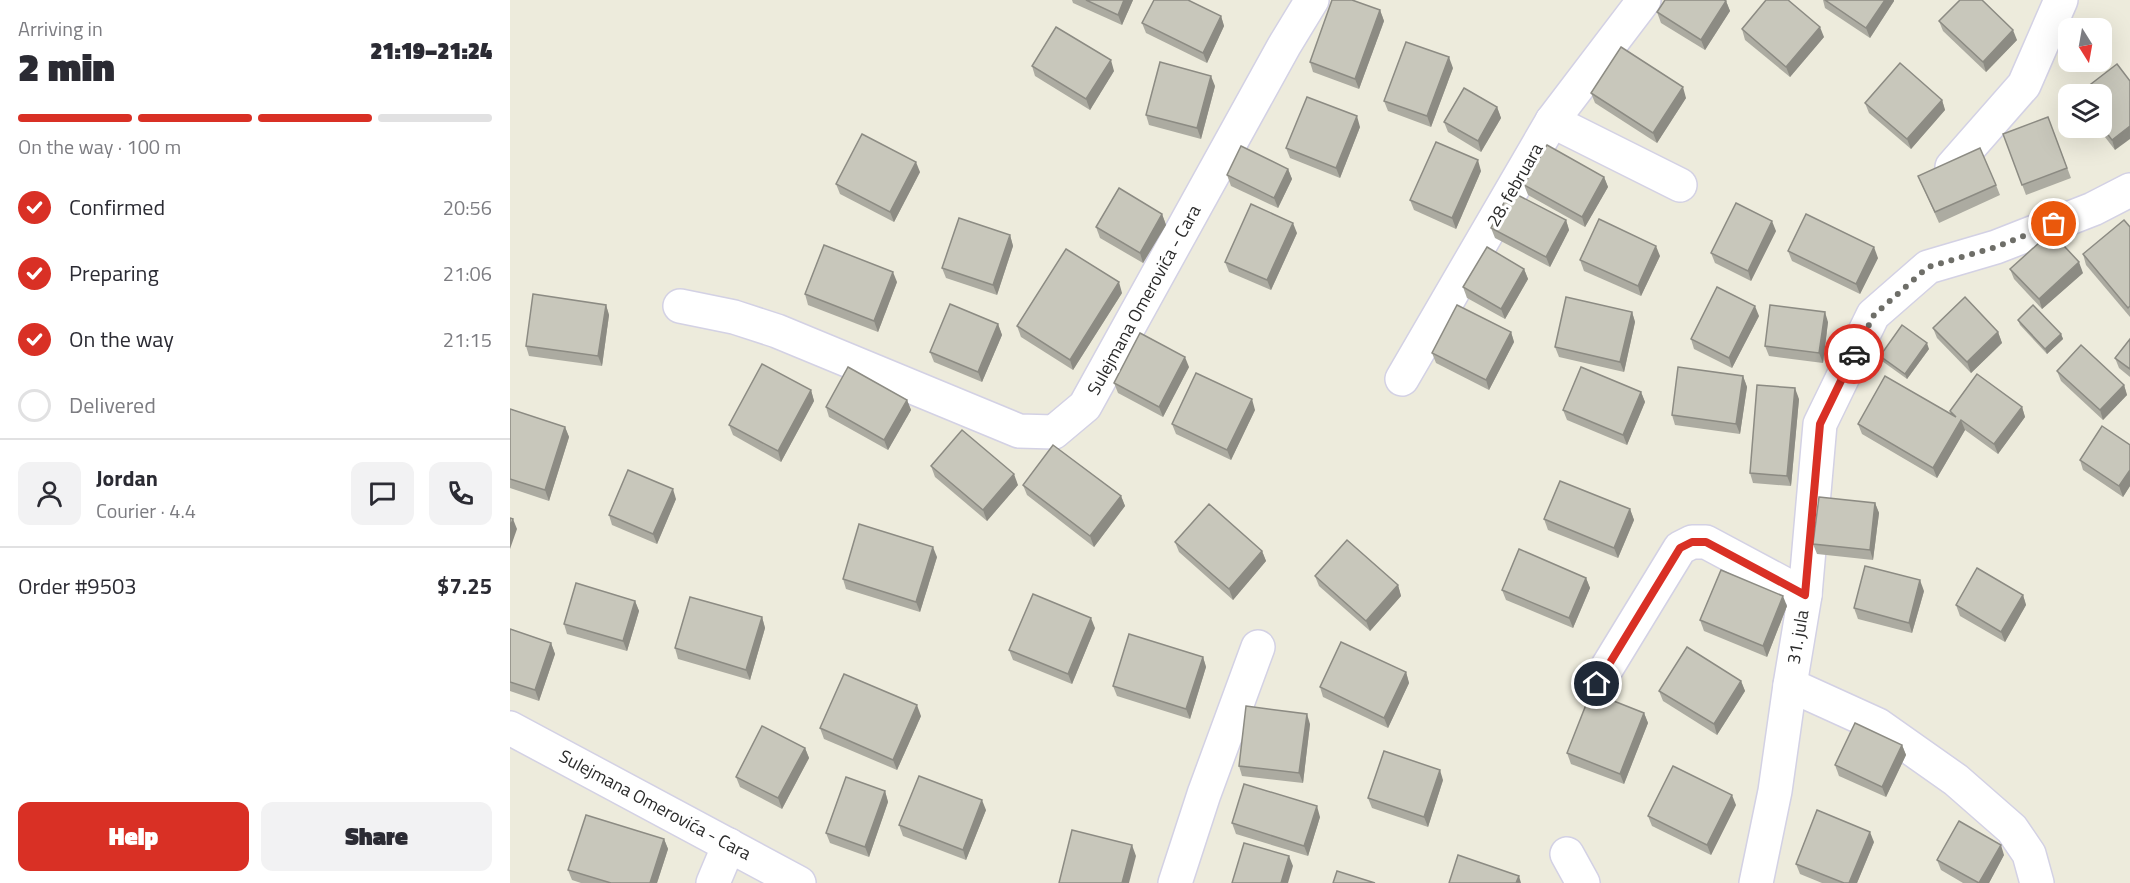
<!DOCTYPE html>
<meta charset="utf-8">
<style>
body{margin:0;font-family:"Titillium Web",sans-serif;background:#f2f2f3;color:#2b2b33;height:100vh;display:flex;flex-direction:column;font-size:22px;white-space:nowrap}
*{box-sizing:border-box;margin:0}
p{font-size:20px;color:#7c7c81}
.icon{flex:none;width:33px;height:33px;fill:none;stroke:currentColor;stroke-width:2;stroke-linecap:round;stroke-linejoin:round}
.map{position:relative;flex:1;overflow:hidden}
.side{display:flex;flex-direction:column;background:#fff;width:510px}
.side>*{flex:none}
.needle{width:39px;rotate:169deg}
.controls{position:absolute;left:1548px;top:18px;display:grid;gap:12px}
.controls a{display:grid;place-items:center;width:54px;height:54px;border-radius:12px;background:#fff;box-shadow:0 6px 24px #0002;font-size:30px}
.pin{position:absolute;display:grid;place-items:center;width:51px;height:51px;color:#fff;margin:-26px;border:3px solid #fff;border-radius:50%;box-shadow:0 2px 6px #0007}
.courier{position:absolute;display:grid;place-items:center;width:60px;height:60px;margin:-30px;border:4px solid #d93025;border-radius:50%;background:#fff;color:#222;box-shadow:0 2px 8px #0007}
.head em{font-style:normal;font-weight:800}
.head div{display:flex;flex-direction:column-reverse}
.head{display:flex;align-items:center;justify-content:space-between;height:102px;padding:0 18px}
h1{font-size:39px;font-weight:800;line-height:45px}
.bar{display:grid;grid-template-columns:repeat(4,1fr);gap:9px 6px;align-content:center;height:72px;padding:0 18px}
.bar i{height:8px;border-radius:4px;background:#e1e1e2}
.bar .on{background:#d93025}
.bar p{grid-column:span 4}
.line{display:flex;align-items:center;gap:15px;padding:0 18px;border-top:2px solid #e1e1e2}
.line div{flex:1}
.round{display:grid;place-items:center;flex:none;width:63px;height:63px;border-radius:12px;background:#f2f2f3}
ol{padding:0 18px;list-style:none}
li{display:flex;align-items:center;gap:18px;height:66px}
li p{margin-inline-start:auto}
li .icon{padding:6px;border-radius:50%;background:#d93025;color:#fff;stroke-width:4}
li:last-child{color:#7c7c81}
li i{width:33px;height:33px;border:3px solid #e1e1e2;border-radius:50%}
.action{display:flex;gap:12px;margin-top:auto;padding:12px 18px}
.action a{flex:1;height:69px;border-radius:12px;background:#d93025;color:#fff;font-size:24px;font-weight:800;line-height:69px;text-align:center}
.action a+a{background:#f2f2f3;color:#2b2b33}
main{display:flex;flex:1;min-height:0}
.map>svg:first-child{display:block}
</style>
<main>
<section class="side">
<div class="head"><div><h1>2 min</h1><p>Arriving in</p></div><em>21:19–21:24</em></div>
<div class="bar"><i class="on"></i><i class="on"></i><i class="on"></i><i></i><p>On the way · 100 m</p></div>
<ol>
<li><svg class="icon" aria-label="check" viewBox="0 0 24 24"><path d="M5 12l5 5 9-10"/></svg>Confirmed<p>20:56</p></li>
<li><svg class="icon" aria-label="check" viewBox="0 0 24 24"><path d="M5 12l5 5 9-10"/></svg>Preparing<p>21:06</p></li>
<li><svg class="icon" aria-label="check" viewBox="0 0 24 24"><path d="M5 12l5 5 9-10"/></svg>On the way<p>21:15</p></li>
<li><i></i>Delivered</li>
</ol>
<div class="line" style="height:108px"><a class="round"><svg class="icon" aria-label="person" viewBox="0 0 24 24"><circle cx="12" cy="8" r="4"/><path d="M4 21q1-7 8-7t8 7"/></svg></a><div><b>Jordan</b><p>Courier · 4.4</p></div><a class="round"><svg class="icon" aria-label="chat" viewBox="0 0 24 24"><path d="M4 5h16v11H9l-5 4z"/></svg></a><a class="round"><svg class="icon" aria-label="phone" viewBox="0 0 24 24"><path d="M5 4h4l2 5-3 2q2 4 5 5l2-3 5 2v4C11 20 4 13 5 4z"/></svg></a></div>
<div class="line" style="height:78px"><div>Order #9503</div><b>$7.25</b></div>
<div class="action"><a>Help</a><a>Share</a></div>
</section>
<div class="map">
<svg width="1620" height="883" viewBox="0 0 1620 883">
<rect width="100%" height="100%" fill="#edebdc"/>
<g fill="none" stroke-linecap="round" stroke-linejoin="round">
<defs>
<g id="minor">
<polyline points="1042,121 1170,185"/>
<polyline points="1442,167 1514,85 1551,0"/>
<polyline points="170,306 224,317 267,331 509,431 544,432 575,406 774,46 802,0"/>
<polyline points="892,379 1042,121 1134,0"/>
<polyline points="1087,684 1170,548 1182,542 1196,542 1295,595"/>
<polyline points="1280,685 1368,725 1446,780 1502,829 1519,854 1527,883"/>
<polyline points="0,728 289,883"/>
<polyline points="1057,854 1073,883"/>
<polyline points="203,883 219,845"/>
<polyline points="665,883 694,794 748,647"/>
<polyline points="1246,883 1265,791 1280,685 1295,595 1310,424 1363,315 1418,267 1486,247 1583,209 1620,190"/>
</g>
</defs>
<use href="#minor" stroke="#d3d1e4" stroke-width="36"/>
<use href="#minor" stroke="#fff" stroke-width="33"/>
</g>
<g fill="#acaba1">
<polygon points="562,0 623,0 612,25 563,3"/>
<polygon points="1313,0 1384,0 1384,1 1360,38 1315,8"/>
<polygon points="1216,1 1220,11 1195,50 1151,23 1147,12"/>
<polygon points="870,10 874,21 849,89 803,72 800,62"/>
<polygon points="711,16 714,26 697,63 636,33 632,23"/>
<polygon points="1429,21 1507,40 1476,72 1433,31"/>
<polygon points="1232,29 1314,37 1280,77 1235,40"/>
<polygon points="1607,64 1605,150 1588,128 1592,128"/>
<polygon points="522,66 604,71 580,110 525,76"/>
<polygon points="943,68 921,127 878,111 874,101"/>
<polygon points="705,86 691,139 639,125 636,115"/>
<polygon points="1081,93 1176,98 1147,143 1085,103"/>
<polygon points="1432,100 1435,110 1401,149 1359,113 1355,103"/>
<polygon points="987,107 991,118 971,152 938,132 934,122"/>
<polygon points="1538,117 1561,178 1516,195 1493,134"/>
<polygon points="850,127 830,178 780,158 776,148"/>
<polygon points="778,169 782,179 768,208 721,186 717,175"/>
<polygon points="971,171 946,229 904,210 900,200"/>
<polygon points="410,172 384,222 330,194 326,184"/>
<polygon points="1408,176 1486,185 1490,195 1429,223"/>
<polygon points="1094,177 1098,187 1075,227 1018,195 1014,185"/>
<polygon points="652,214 656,225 633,263 590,238 586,227"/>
<polygon points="1056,220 1059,230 1040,267 985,238 981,228"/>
<polygon points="1620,227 1620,317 1576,265 1573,254"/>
<polygon points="1266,231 1241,281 1205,263 1201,253"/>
<polygon points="787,233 761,290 719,272 715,262"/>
<polygon points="500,235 503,246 487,295 436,278 432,268"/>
<polygon points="1278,251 1368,258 1350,294 1282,261"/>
<polygon points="1150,256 1131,296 1074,271 1070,260"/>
<polygon points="1014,269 1018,279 995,319 957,298 953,287"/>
<polygon points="1500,269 1573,273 1532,309 1504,279"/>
<polygon points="387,282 368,332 298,305 295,294"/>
<polygon points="612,293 563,370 511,337 507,326"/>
<polygon points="96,305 99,315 92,366 19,356 16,346"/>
<polygon points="1122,312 1125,322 1114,372 1049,357 1045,347"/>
<polygon points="1249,316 1222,368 1184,349 1181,339"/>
<polygon points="1508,320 1551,334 1553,339 1537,354 1510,325"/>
<polygon points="1318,322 1313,363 1259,356 1255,346"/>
<polygon points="488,324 492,335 472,382 424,362 420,352"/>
<polygon points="1423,328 1488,332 1492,343 1461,373 1427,338"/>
<polygon points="1001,332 1004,342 979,390 926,363 922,353"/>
<polygon points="1620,339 1620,377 1609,368 1605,358"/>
<polygon points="1419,349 1397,379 1372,361 1370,356"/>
<polygon points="679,367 653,417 608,393 604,383"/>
<polygon points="1547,371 1614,385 1617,395 1593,420 1551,381"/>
<polygon points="1233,376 1237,387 1230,434 1165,425 1162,415"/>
<polygon points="301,390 304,401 271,462 223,435 219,425"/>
<polygon points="1131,392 1135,402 1117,445 1057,420 1053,410"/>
<polygon points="1289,399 1281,486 1243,483 1240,473"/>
<polygon points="397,400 401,410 378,450 319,417 316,407"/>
<polygon points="1512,407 1515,417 1488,454 1455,430 1427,478 1352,434 1348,424 1441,414 1440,411"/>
<polygon points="0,409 55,427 59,437 39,501 0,488"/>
<polygon points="745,410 721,460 666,434 662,424"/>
<polygon points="1620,445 1620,486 1613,497 1573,470 1570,460"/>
<polygon points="421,466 508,485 477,521 425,477"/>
<polygon points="513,485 611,496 615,506 584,547 517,495"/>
<polygon points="166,499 147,544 102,525 99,515"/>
<polygon points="1365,503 1369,513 1363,560 1307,554 1303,544"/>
<polygon points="1120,509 1124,520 1108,558 1038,530 1034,519"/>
<polygon points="665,542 752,551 756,561 723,600 669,552"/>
<polygon points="427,557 410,612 336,589 333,579"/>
<polygon points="805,576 888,585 891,596 860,631 809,586"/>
<polygon points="1076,578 1080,588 1063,628 996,600 992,590"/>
<polygon points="1414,591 1402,633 1348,619 1344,608"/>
<polygon points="1513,595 1516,605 1495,642 1450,616 1446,605"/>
<polygon points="125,601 129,611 117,651 57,634 54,624"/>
<polygon points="1277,606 1257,657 1194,631 1190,620"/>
<polygon points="252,617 255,628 240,680 168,659 165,648"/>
<polygon points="585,628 562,684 503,660 499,650"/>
<polygon points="0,629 41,643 45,654 29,701 0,691"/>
<polygon points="693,657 696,667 680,719 607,696 603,686"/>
<polygon points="896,672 899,683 878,728 813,697 810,687"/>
<polygon points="1231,681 1235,691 1207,735 1153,701 1149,691"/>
<polygon points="1134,713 1138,723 1114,784 1061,764 1057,753"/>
<polygon points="411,716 387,770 314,739 310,728"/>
<polygon points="800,724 793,783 732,776 729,766"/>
<polygon points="1392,745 1396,755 1376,797 1329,776 1325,765"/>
<polygon points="295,748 299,758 272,809 230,787 226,777"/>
<polygon points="933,780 918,827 862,808 858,798"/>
<polygon points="375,791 378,802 359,857 320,843 316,833"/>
<polygon points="1226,805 1201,855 1142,826 1138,816"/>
<polygon points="476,810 456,860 393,836 389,825"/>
<polygon points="810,817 798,856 726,834 722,823"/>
<polygon points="154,839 158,849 147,883 71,883 62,880 58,870"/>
<polygon points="1364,842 1347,883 1312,883 1290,874 1286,864"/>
<polygon points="1494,855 1479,883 1453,883 1431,870 1427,860"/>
</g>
<g fill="#8c8b83">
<polygon points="614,0 623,0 612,25 608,15"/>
<polygon points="1375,0 1384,0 1384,1 1360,38 1356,28"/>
<polygon points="1216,1 1220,11 1195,50 1191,40"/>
<polygon points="870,10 874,21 849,89 845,79"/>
<polygon points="711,16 714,26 697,63 693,53"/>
<polygon points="1310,27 1314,37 1280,77 1276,67"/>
<polygon points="1503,30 1507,40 1476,72 1473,62"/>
<polygon points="939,57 943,68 921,127 917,116"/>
<polygon points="601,60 604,71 580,110 576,99"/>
<polygon points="701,76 705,86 691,139 687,128"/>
<polygon points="1173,87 1176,98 1147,143 1143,133"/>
<polygon points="1432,100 1435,110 1401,149 1397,139"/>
<polygon points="987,107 991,118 971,152 968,141"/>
<polygon points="847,116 850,127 830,178 826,168"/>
<polygon points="1620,126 1620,139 1605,150 1602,140"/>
<polygon points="968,160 971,171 946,229 942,218"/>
<polygon points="406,162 410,172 384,222 380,212"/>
<polygon points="778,169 782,179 768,208 764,198"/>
<polygon points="1094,177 1098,187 1075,227 1072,217"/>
<polygon points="652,214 656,225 633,263 630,253"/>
<polygon points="1056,220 1059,230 1040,267 1036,257"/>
<polygon points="1262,221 1266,231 1241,281 1238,271"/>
<polygon points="783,223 787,233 761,290 757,280"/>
<polygon points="500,235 503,246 487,295 483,285"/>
<polygon points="1146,246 1150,256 1131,296 1128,286"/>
<polygon points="1364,247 1368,258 1350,294 1346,284"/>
<polygon points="1569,262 1573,273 1532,309 1529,299"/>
<polygon points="1014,269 1018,279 995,319 991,309"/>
<polygon points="383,272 387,282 368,332 364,321"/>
<polygon points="609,282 612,293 563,370 560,360"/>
<polygon points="96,305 99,315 92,366 88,356"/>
<polygon points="1245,306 1249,316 1222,368 1219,358"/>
<polygon points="1122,312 1125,322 1114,372 1110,362"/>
<polygon points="1315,312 1318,322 1313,363 1309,353"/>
<polygon points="488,324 492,335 472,382 468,372"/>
<polygon points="1001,332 1004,342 979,390 976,380"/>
<polygon points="1488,332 1492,343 1461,373 1457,362"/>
<polygon points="1551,334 1553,339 1537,354 1535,349"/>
<polygon points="1417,343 1419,349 1397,379 1395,374"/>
<polygon points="675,357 679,367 653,417 649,407"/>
<polygon points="1233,376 1237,387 1230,434 1226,424"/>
<polygon points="1614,385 1617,395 1593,420 1590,410"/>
<polygon points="1285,388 1289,399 1281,486 1277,476"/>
<polygon points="301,390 304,401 271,462 268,451"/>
<polygon points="1131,392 1135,402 1117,445 1113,435"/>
<polygon points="742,399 745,410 721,460 717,450"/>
<polygon points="397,400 401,410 378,450 374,440"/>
<polygon points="1512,407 1515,417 1488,454 1484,444"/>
<polygon points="1451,420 1455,430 1427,478 1423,468"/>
<polygon points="55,427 59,437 39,501 35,490"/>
<polygon points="1620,470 1620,486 1613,497 1609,486"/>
<polygon points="504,474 508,485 477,521 473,510"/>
<polygon points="163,489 166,499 147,544 143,534"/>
<polygon points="611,496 615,506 584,547 580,536"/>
<polygon points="1365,503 1369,513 1363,560 1360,550"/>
<polygon points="1120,509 1124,520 1108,558 1104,548"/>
<polygon points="3,519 7,529 0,549 0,527"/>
<polygon points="423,547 427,557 410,612 406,602"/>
<polygon points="752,551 756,561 723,600 719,589"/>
<polygon points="1076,578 1080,588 1063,628 1059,618"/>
<polygon points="1410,580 1414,591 1402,633 1399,623"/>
<polygon points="888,585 891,596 860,631 856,621"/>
<polygon points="1513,595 1516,605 1495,642 1491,632"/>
<polygon points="1273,596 1277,606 1257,657 1253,646"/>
<polygon points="125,601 129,611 117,651 113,641"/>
<polygon points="252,617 255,628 240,680 236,670"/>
<polygon points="581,618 585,628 562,684 558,674"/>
<polygon points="41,643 45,654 29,701 25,690"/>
<polygon points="693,657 696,667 680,719 676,709"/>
<polygon points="896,672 899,683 878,728 874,718"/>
<polygon points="1231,681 1235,691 1207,735 1204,724"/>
<polygon points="407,705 411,716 387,770 383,760"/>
<polygon points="1134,713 1138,723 1114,784 1110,774"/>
<polygon points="797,714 800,724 793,783 789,773"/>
<polygon points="1392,745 1396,755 1376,797 1372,787"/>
<polygon points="295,748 299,758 272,809 268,798"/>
<polygon points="930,770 933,780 918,827 914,817"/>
<polygon points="375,791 378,802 359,857 355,847"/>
<polygon points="1222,795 1226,805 1201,855 1197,845"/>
<polygon points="472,800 476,810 456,860 453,850"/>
<polygon points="807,806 810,817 798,856 794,846"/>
<polygon points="1360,832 1364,842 1347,883 1339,883"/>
<polygon points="154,839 158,849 147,883 140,883"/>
<polygon points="622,845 626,856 619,883 612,883"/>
<polygon points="1491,845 1494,855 1479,883 1469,883"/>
<polygon points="779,856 783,866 778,883 771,883"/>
<polygon points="1009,876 1011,883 1006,883"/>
</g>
<g fill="#c8c7bb" stroke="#8c8b83" stroke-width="1.5">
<polygon points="576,0 614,0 608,15"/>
<polygon points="644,0 678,0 711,16 693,53 632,23"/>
<polygon points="822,0 842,0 870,10 845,79 800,62"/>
<polygon points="1155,0 1214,0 1216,1 1191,40 1147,12"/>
<polygon points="1256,0 1278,0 1310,27 1276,67 1232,29"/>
<polygon points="1315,0 1375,0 1356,28"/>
<polygon points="1450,0 1472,0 1503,30 1473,62 1429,21"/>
<polygon points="546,27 601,60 576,99 522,66"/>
<polygon points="896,42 939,57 917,116 874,101"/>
<polygon points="1111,47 1173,87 1143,133 1081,93"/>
<polygon points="650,62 701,76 687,128 636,115"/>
<polygon points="1390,63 1432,100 1397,139 1355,103"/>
<polygon points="1607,64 1620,81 1620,126 1602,140 1592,127 1592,94 1568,94"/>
<polygon points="954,88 987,107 968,141 934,122"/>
<polygon points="797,97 847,116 826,168 776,148"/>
<polygon points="1538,117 1557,168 1512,185 1493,134"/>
<polygon points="352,134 406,162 380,212 326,184"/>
<polygon points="926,142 968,160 942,218 900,200"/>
<polygon points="1037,145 1094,177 1072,217 1014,185"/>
<polygon points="731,146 778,169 764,198 717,175"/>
<polygon points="1470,148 1486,185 1425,212 1408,176"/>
<polygon points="609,188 652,214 630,253 586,227"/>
<polygon points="1000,191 1056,220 1036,257 981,228"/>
<polygon points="1226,203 1262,221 1238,271 1201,253"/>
<polygon points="741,204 783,223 757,280 715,262"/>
<polygon points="1296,214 1364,247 1346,284 1278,251"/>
<polygon points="449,218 500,235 483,285 432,268"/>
<polygon points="1089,219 1146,246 1128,286 1070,260"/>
<polygon points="1614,220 1620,227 1620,306 1618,308 1573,254"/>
<polygon points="1541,232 1569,262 1529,299 1500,269"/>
<polygon points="314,245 383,272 364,321 295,294"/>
<polygon points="977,247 1014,269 991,309 953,287"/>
<polygon points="556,249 609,282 560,360 507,326"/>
<polygon points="1207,287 1245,306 1219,358 1181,339"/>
<polygon points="23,294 96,305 88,356 16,346"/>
<polygon points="1056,297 1122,312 1110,362 1045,347"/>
<polygon points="1455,297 1488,332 1457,362 1423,328"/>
<polygon points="440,304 488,324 468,372 420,352"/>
<polygon points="947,305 1001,332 976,380 922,353"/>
<polygon points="1260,305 1315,312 1309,353 1255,346"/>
<polygon points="1523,305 1551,334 1535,349 1508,320"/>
<polygon points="1392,325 1417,343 1395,374 1370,356"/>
<polygon points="630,333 675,357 649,407 604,383"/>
<polygon points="1620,339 1620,369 1605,358"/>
<polygon points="1571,345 1614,385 1590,410 1547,371"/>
<polygon points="252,364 301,390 268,451 219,425"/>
<polygon points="338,367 397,400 374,440 316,407"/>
<polygon points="1071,367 1131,392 1113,435 1053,410"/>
<polygon points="1168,367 1233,376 1226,424 1162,415"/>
<polygon points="686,373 742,399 717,450 662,424"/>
<polygon points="1467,374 1512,407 1484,444 1451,420 1423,468 1348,424 1375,376 1446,417 1440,411"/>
<polygon points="1247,385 1285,388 1277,476 1240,473"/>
<polygon points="0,409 55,427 35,490 0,479"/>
<polygon points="1592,426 1620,445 1620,470 1609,486 1570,460"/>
<polygon points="452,430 504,474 473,510 421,466"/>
<polygon points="543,445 611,496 580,536 513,485"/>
<polygon points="118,470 163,489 143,534 99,515"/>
<polygon points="1050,481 1120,509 1104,548 1034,519"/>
<polygon points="1309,497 1365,503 1360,550 1303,544"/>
<polygon points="699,504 752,551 719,589 665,542"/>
<polygon points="0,518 3,519 0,527"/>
<polygon points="349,524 423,547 406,602 333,579"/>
<polygon points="837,540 888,585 856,621 805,576"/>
<polygon points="1009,549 1076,578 1059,618 992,590"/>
<polygon points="1355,566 1410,580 1399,623 1344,608"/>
<polygon points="1467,568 1513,595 1491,632 1446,605"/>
<polygon points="1211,570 1273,596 1253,646 1190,620"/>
<polygon points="66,583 125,601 113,641 54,624"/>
<polygon points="523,594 581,618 558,674 499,650"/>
<polygon points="180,597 252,617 236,670 165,648"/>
<polygon points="0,629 41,643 25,690 0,682"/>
<polygon points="619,634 693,657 676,709 603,686"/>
<polygon points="831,642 896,672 874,718 810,687"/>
<polygon points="1177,647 1231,681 1204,724 1149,691"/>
<polygon points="334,674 407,705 383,760 310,728"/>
<polygon points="1081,692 1134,713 1110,774 1057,753"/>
<polygon points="736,706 797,714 789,773 729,766"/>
<polygon points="1345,723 1392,745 1372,787 1325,765"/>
<polygon points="252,726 295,748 268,798 226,777"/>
<polygon points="874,751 930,770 914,817 858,798"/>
<polygon points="1163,766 1222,795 1197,845 1138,816"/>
<polygon points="409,776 472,800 453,850 389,825"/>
<polygon points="336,777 375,791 355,847 316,833"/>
<polygon points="734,784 807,806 794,846 722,823"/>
<polygon points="1307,810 1360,832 1339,883 1334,883 1286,864"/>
<polygon points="76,815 154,839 140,883 101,883 58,870"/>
<polygon points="1449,821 1491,845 1469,883 1427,860"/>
<polygon points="562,830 622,845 612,883 549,883"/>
<polygon points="734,843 779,856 771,883 722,883"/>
<polygon points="948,855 1009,876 1006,883 939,883"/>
<polygon points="827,871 865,883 823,883"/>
</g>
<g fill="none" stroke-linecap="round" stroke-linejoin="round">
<polyline stroke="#6e6e68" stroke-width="6" stroke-dasharray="0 10.8" points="1344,354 1364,315 1418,267 1486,247 1544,224"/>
<polyline stroke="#d93025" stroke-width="8" points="1087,684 1170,548 1182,542 1196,542 1295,595 1310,424 1344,354"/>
</g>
<g text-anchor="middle" stroke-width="6" stroke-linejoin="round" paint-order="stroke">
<g font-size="18" fill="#2a2a2a" stroke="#fff">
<text transform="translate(1005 185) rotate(-60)" y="6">28. februara</text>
<text transform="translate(634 300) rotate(-61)" y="6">Sulejmana Omerovića - Cara</text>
<text transform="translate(1288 637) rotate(-80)" y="6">31. jula</text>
<text transform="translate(145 805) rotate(28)" y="6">Sulejmana Omerovića - Cara</text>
</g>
</g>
</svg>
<div class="controls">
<a><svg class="needle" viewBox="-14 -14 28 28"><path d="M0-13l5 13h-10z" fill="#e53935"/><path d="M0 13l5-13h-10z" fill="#7c7c81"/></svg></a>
<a><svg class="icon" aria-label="layers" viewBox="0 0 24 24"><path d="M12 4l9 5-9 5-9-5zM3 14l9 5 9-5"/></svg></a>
</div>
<div class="pin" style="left:1544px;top:224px;background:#ea580c"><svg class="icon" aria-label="bag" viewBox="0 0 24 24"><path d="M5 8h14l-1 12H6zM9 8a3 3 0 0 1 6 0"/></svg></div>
<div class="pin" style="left:1087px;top:684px;background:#1f2937"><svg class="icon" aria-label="home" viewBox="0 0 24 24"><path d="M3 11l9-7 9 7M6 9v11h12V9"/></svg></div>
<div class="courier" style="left:1344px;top:354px"><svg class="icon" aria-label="car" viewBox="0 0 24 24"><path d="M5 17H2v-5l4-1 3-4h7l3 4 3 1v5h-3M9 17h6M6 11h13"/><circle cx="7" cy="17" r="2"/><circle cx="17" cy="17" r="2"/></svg></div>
</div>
</main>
